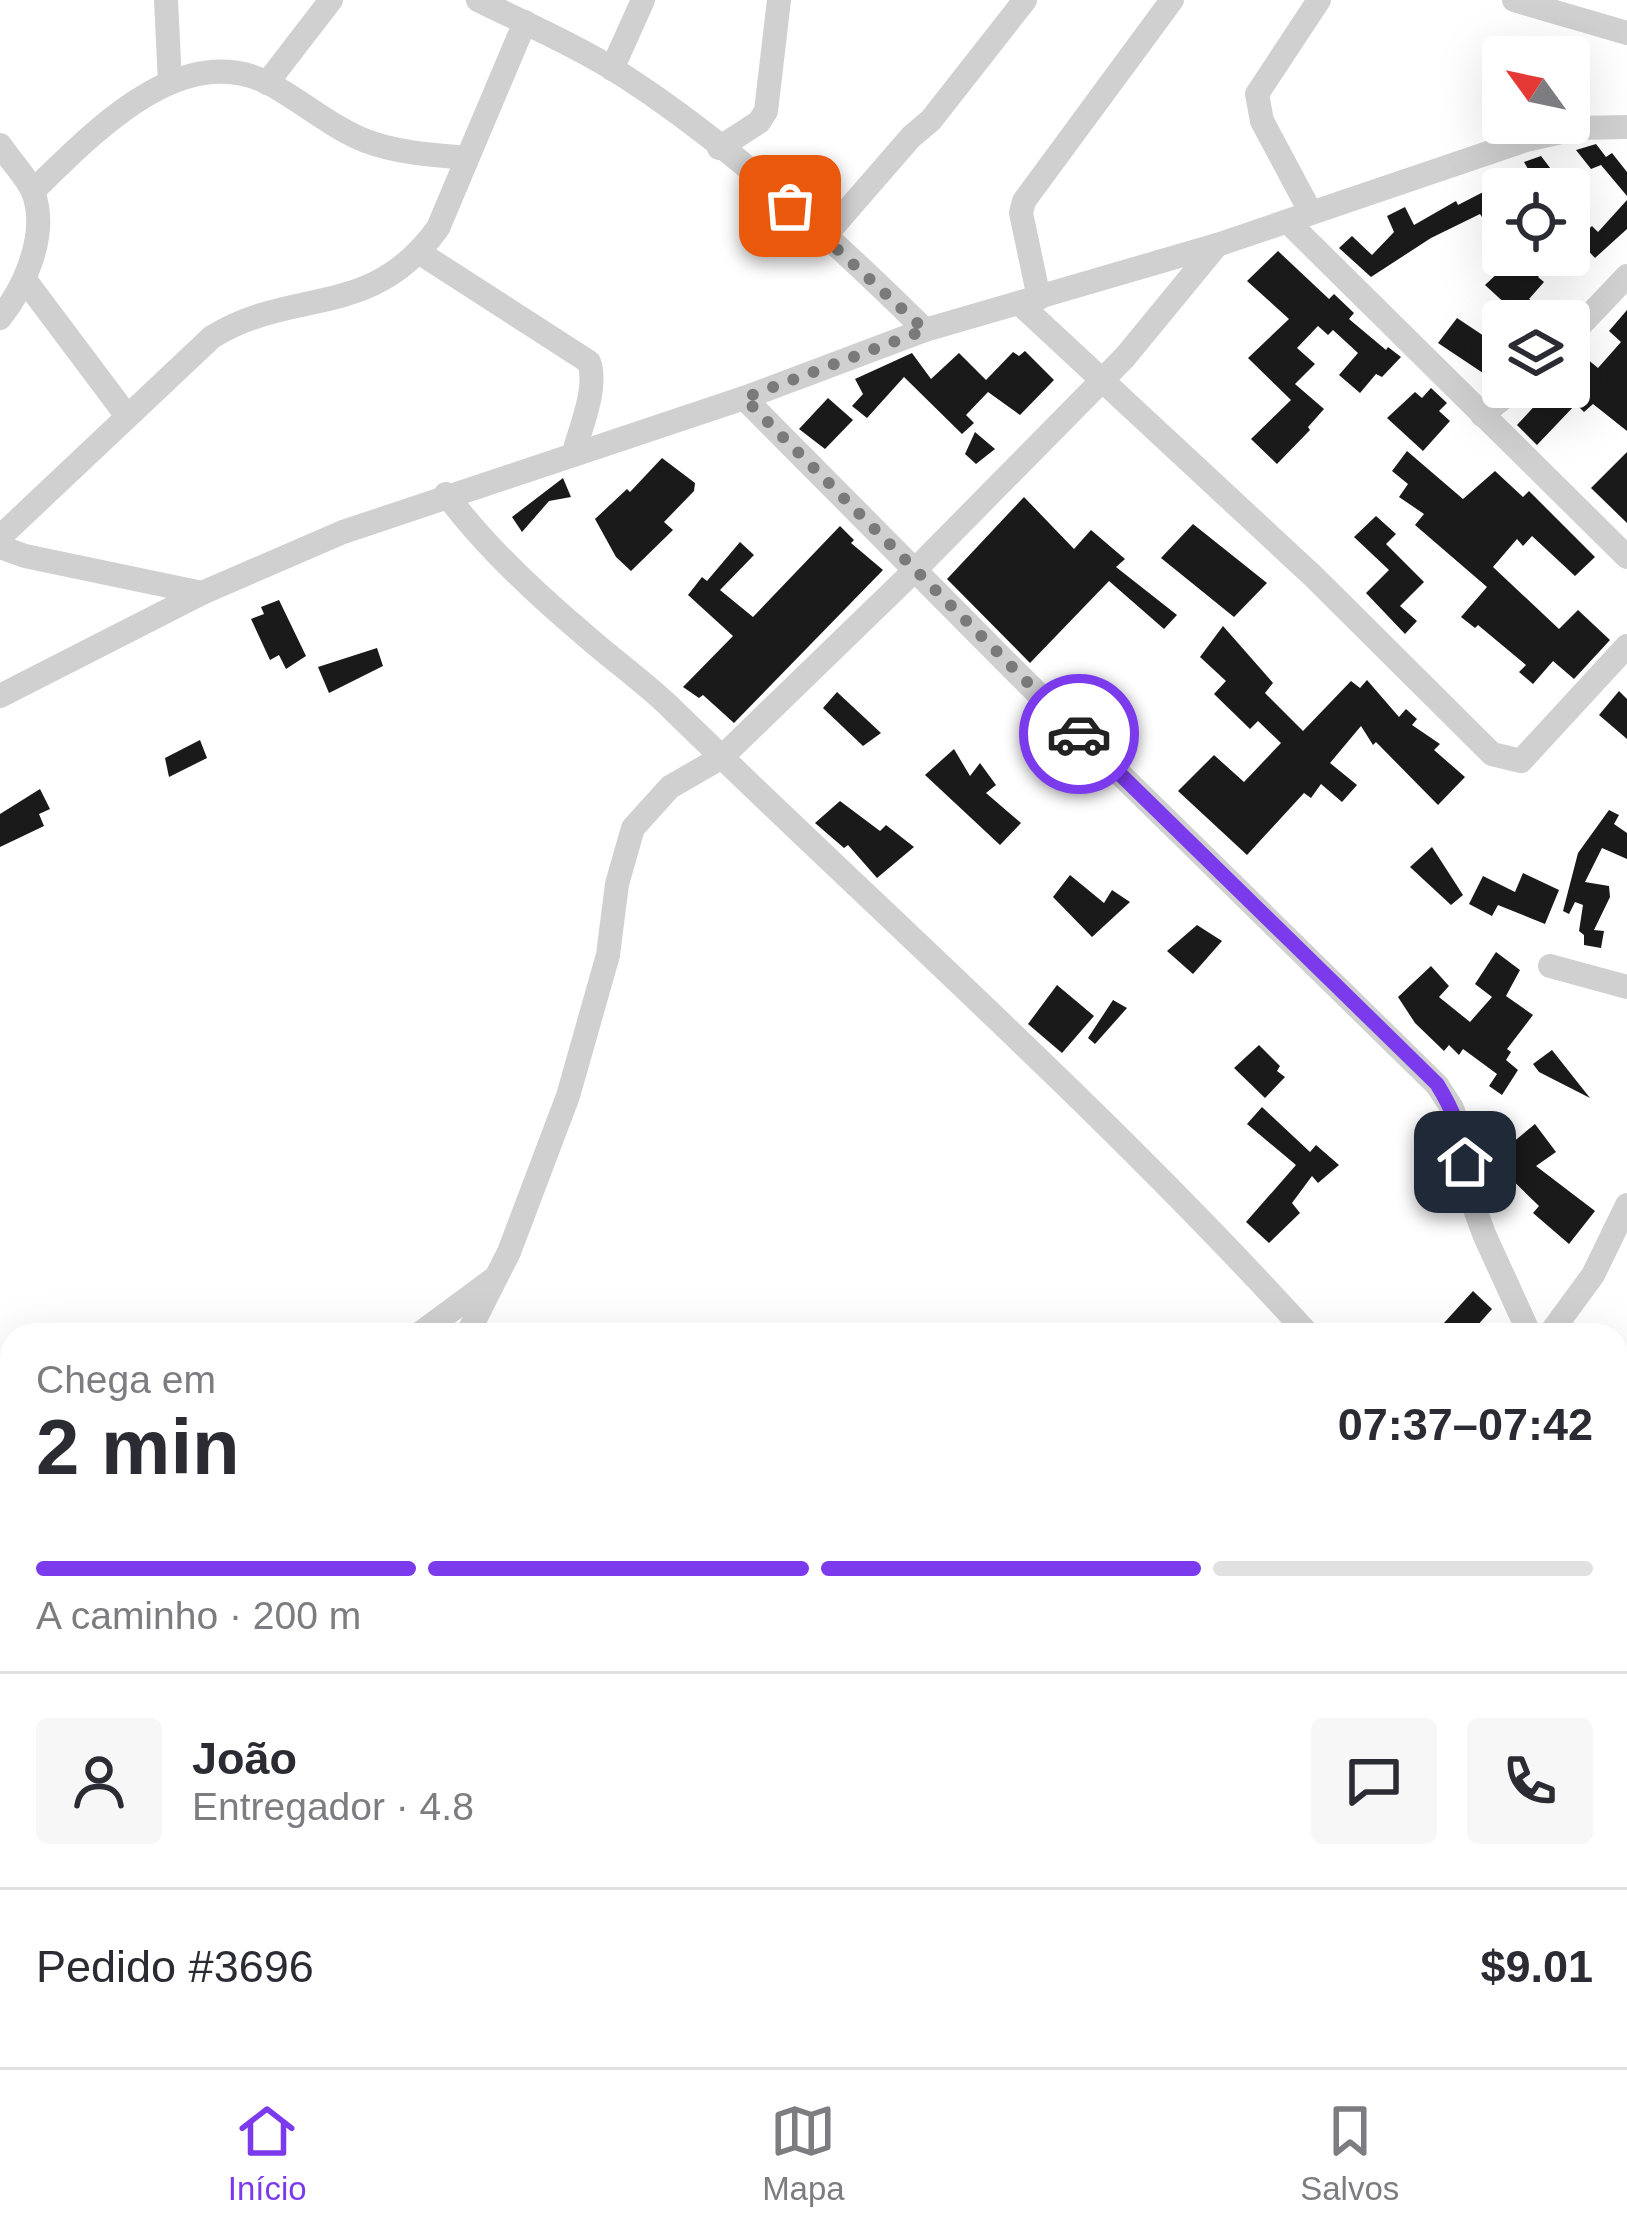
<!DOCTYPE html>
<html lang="pt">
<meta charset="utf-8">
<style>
body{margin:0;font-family:Helvetica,sans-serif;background:#f7f7f7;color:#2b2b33;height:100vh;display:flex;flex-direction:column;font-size:45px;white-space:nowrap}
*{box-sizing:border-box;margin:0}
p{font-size:39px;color:#7c7c81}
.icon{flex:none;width:66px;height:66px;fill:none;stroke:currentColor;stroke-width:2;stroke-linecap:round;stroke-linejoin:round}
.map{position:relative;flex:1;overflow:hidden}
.side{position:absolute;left:0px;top:1323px;width:1629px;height:744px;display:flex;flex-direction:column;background:#fff;border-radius:36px 36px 0 0;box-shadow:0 12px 48px #0002}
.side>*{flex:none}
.needle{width:78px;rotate:303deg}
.buttons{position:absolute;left:1482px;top:36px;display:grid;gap:24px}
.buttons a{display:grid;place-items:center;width:108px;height:108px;border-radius:12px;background:#fff;box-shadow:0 12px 48px #0002;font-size:60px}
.pin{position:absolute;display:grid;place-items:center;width:102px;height:102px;color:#fff;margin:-51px;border-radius:24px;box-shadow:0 6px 18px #0006}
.courier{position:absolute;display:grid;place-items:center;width:120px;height:120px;margin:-60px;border:9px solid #7c3aed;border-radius:50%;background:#fff;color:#222;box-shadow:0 3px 15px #0007}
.summary em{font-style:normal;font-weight:700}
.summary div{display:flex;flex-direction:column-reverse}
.summary{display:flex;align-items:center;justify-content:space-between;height:204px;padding:0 36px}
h1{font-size:78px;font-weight:700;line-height:90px}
.bar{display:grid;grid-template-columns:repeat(4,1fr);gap:18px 12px;align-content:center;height:144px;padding:0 36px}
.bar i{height:15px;border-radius:9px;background:#e1e1e2}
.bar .current{background:#7c3aed}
.bar p{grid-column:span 4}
.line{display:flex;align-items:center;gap:30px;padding:0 36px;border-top:3px solid #e1e1e2}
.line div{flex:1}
.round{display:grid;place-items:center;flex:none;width:126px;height:126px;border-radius:12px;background:#f7f7f7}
.dock{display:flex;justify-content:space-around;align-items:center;height:168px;border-top:3px solid #e1e1e2;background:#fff;font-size:33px;color:#7c7c81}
.dock a{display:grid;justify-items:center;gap:6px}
.dock .current{color:#7c3aed}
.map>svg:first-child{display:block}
</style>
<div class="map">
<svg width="1627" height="2067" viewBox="0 0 1627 2067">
<rect width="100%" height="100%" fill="#fff"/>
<g fill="#1a1a1a">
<polygon points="1596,144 1606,157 1612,153 1627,172 1627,196 1601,165 1591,169 1576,150"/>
<polygon points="1541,156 1566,189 1503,189 1503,250 1480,214 1431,238 1371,277 1339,248 1352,236 1372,255 1394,232 1387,216 1405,207 1414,225 1456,201 1458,205 1528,169 1524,162"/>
<polygon points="1627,200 1627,229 1595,258 1577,239 1592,226 1598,232"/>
<polygon points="1278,251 1329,299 1334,294 1354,313 1349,319 1386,350 1388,347 1401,357 1382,377 1376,374 1360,393 1339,375 1358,353 1333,330 1328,335 1318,326 1297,348 1315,364 1295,384 1324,409 1308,427 1310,430 1277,464 1251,439 1291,400 1248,358 1289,319 1247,281"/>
<polygon points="1517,255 1533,255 1547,268 1538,277 1544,282 1529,299 1535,303 1522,319 1485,285"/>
<polygon points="1627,310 1627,431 1593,404 1584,412 1576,404 1537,445 1517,425 1540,400 1544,403 1561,387 1569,387 1574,375 1571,372 1586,358 1598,368 1621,342 1609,331"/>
<polygon points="1457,318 1499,346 1483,373 1438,343"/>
<polygon points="1025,351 1054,380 1020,415 988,392 966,415 974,423 962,434 904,377 867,418 852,406 863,394 855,379 912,353 931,379 959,353 986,380 1013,352 1019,356"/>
<polygon points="1431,388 1447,403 1439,411 1450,421 1423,451 1387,418 1415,392 1422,398"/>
<polygon points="828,398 853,420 825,449 799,429"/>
<polygon points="975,432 995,449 976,464 965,454"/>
<polygon points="1407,451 1463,499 1495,471 1523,497 1529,491 1595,557 1575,576 1532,536 1523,546 1517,539 1493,567 1559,629 1578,610 1610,640 1574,679 1553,661 1533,684 1519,672 1526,665 1478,625 1475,628 1461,617 1487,587 1415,525 1424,514 1399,497 1408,484 1392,471"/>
<polygon points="1627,452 1627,523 1591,488"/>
<polygon points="662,458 695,483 694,491 664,522 673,530 631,571 616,557 595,519 627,489 630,492"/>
<polygon points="563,478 571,497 549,501 522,532 512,517"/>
<polygon points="1024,497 1074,549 1091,530 1125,559 1116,567 1177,615 1164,629 1109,581 1030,663 947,579"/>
<polygon points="1376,516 1396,534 1386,544 1424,582 1400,606 1417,621 1405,634 1366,593 1389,570 1354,537"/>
<polygon points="1193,524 1267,583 1234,617 1161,558"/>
<polygon points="840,526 854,540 851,543 883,570 734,723 703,695 699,698 683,687 733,636 688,595 702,577 707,581 740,542 754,555 720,590 753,617"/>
<polygon points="279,600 306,656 286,669 279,655 270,660 251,619 264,614 261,607"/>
<polygon points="1223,626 1273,683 1265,693 1303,731 1351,681 1360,688 1367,680 1399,717 1406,709 1417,719 1412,725 1440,744 1434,750 1465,777 1438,805 1376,742 1373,745 1361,726 1330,763 1357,785 1342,802 1321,784 1311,798 1304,793 1247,855 1178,791 1214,755 1244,782 1281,743 1258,721 1250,729 1214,694 1226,681 1200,657"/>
<polygon points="377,648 383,666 329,693 318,667"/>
<polygon points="1619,691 1627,699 1627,739 1599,715"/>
<polygon points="837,692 881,733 863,746 823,708"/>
<polygon points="200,740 207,758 169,777 165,758"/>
<polygon points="954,749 970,776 980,763 996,785 986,793 1021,823 1000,845 925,775"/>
<polygon points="40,789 50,809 39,814 44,826 0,847 0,814"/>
<polygon points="840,801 880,831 886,825 914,847 877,878 848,845 844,848 815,823"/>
<polygon points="1609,810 1619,815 1614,824 1627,833 1627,859 1602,848 1585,882 1609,886 1610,897 1594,930 1604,931 1601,948 1584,945 1584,935 1579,931 1583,905 1575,902 1569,914 1563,911 1578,853"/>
<polygon points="1432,847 1463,895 1451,905 1410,867"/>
<polygon points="1523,873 1559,890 1545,924 1498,905 1492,916 1469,904 1483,876 1515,892"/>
<polygon points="1070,875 1104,903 1112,890 1130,902 1092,937 1053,897"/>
<polygon points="1197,925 1222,941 1193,974 1167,951"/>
<polygon points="1496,952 1520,970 1506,996 1533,1015 1507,1049 1511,1052 1506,1060 1518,1070 1502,1095 1489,1086 1497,1074 1463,1049 1459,1055 1449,1045 1444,1051 1415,1023 1398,997 1431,966 1449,986 1439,997 1470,1022 1492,997 1475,984"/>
<polygon points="1057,985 1094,1016 1062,1053 1028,1024"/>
<polygon points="1113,1000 1127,1008 1095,1044 1088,1038"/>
<polygon points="1259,1045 1280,1066 1277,1071 1285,1077 1265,1098 1234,1068"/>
<polygon points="1552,1050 1590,1098 1539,1072 1533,1064"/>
<polygon points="1262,1107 1310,1152 1316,1145 1339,1165 1318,1183 1312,1176 1292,1203 1300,1213 1269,1243 1246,1222 1296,1165 1247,1124"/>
<polygon points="1535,1124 1556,1152 1536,1166 1595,1211 1569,1244 1533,1213 1539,1206 1504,1172 1510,1166 1501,1152"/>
<polygon points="1473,1291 1492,1309 1469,1335 1453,1335 1443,1324"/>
</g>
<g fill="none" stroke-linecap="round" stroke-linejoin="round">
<g stroke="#d0d0d0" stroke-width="24">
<polyline points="166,0 170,83"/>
<path d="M 478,0 C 522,22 567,41 608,66 C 718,133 834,240 925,330"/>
<polyline points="1514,0 1627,33"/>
<polyline points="612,69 643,0"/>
<polyline points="267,83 331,0"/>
<path d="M 0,145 C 10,160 26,176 33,192 C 49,233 25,287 0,318"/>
<polyline points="719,148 759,122 766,111 779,0"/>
<path d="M 33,191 C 91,135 181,37 270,84 C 303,102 331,127 366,141 C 398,153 434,155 467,158"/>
<polyline points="1311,213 1262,121 1257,94 1319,0"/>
<polyline points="1289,223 1627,557"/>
<polyline points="825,236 911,137 931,120 1025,0"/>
<path d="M 420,253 L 589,362 C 598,388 581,426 574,452"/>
<polyline points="25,280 127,416"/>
<polyline points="1039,298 1021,213 1024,201 1172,0"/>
<polyline points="1019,303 1314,577 1492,754 1521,761 1627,646"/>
<polyline points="1569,337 1627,276"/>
<polyline points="744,398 1020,676 1437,1085 1452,1108 1463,1139 1467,1187 1484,1234 1530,1335"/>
<polyline points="1482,415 1517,387"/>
<path d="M 446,494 C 485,547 536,594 586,636 C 613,660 643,681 669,706 C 883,915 1108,1114 1309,1335"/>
<path d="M 0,537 L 212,337 C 295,286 371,321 438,228 L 525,22"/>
<polyline points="0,547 25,556 202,593"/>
<polyline points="0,696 202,593 343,532 744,398 925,330 1217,245 1526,140 1579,128 1627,127"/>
<polyline points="1550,966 1627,987"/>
<polyline points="418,1335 495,1278"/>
<polyline points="467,1335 509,1252 568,1096 608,955 617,884 633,828 670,787 722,757 914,571 1125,357 1217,245"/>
<polyline points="1549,1335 1593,1275 1627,1205"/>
<polyline points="1617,1441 1627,1450"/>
<polyline points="0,1502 12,1498"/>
<polyline points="1617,1507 1627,1502"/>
<polyline points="1617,1619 1627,1620"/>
<polyline points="1617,1885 1627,1889"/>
<polyline points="860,2067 869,2055"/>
</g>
</g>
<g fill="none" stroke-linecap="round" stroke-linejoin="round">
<polyline stroke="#7a7a7a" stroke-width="12" stroke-dasharray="0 21.6" points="790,206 925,330 744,398 1079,734"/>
<path stroke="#7c3aed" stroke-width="15" d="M 1079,734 L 1437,1084 C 1453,1110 1462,1132 1465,1162"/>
</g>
</svg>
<div class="buttons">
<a><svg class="needle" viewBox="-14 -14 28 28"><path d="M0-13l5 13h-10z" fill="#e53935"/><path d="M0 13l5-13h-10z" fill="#7c7c81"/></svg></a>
<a><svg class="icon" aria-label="locate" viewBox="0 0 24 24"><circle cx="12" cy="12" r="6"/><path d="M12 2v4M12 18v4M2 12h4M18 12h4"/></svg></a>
<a><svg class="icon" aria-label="layers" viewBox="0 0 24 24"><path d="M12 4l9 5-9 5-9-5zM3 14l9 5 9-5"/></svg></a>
</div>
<div class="pin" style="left:790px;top:206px;background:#ea580c"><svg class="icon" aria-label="bag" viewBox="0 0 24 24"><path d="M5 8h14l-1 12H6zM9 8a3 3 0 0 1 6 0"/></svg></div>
<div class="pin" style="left:1465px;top:1162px;background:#1f2937"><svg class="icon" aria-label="home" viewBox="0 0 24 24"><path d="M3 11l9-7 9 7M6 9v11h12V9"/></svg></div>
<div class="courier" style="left:1079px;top:734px"><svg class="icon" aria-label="car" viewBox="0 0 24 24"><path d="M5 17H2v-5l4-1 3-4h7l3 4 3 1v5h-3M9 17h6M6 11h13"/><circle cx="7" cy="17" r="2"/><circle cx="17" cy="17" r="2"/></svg></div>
<section class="side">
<div class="summary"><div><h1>2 min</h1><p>Chega em</p></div><em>07:37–07:42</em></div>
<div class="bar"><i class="current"></i><i class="current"></i><i class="current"></i><i></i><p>A caminho · 200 m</p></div>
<div class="line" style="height:216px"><a class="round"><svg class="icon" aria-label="person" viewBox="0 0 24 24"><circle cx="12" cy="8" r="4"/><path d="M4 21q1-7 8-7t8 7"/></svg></a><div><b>João</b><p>Entregador · 4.8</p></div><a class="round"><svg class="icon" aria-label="chat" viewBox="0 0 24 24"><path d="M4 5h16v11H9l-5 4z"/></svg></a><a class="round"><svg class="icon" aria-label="phone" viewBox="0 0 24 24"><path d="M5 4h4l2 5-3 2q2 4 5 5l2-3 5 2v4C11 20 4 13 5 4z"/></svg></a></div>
<div class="line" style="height:156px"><div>Pedido #3696</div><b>$9.01</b></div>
</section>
</div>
<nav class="dock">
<a class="current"><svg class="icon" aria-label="home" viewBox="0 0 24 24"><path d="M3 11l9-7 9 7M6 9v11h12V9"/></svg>Início</a>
<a><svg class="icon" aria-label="map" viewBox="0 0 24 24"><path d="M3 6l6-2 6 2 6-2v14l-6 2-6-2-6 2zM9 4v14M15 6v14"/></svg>Mapa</a>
<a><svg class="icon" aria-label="saved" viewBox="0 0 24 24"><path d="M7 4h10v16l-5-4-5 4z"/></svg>Salvos</a>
</nav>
